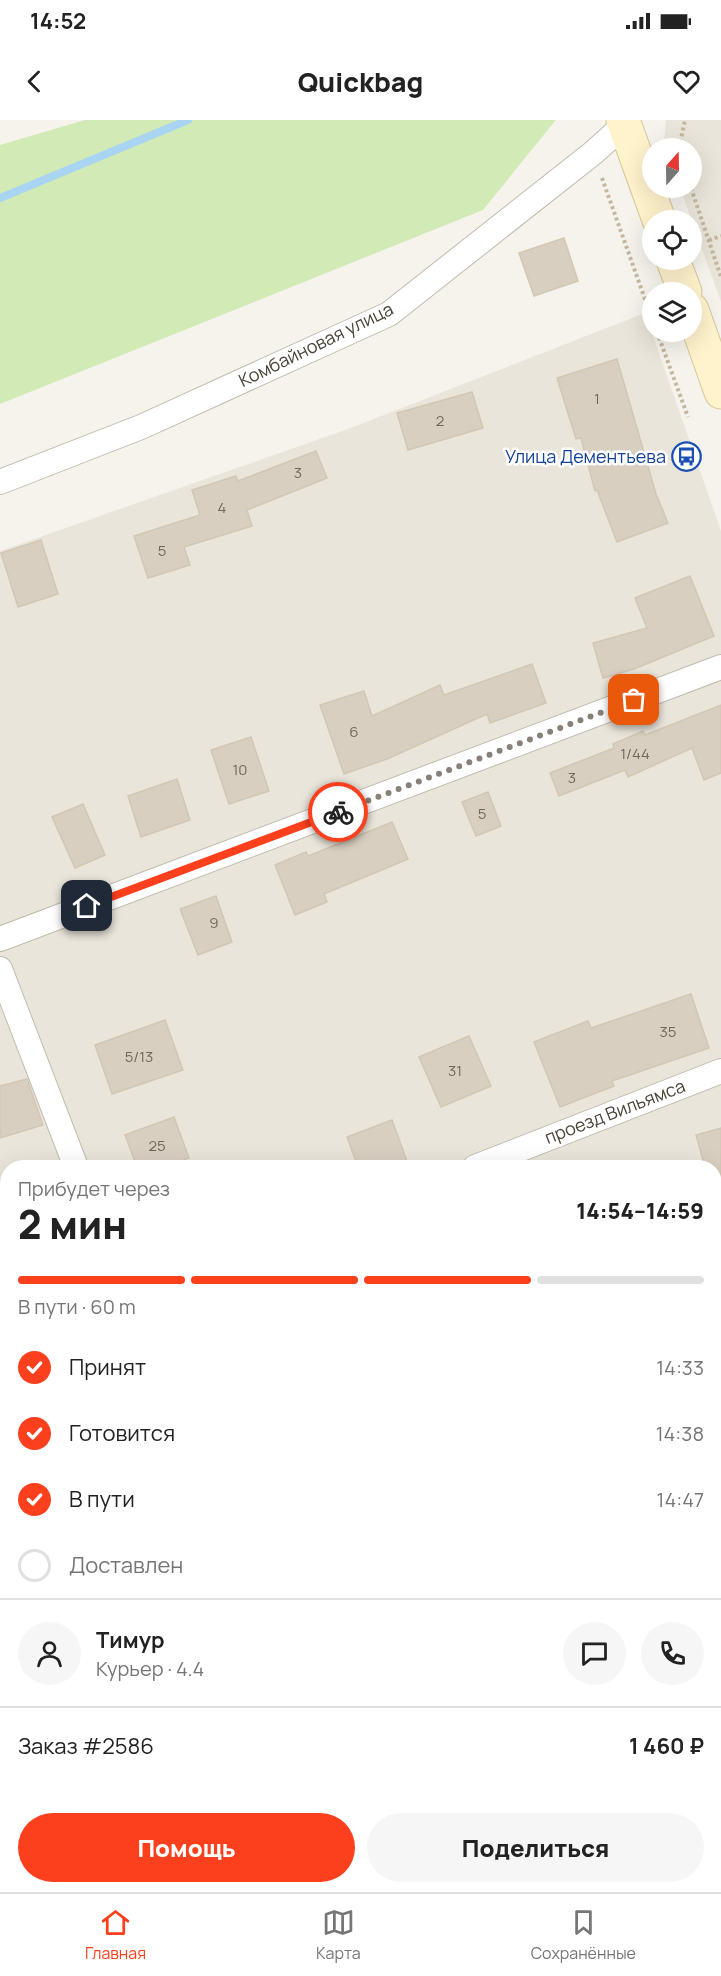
<!DOCTYPE html>
<html lang="ru">
<meta charset="utf-8">
<style>
body{margin:0;font-family:Manrope,sans-serif;background:#f6f6f6;color:#222;height:100vh;display:flex;flex-direction:column;font-size:22px;white-space:nowrap}
*{box-sizing:border-box;margin:0}
p{font-size:20px;color:#767676}
.icon{flex:none;width:33px;height:33px;fill:none;stroke:currentColor;stroke-width:2;stroke-linecap:round;stroke-linejoin:round}
.map{position:relative;flex:1;overflow:hidden}
.details{position:absolute;left:0px;top:1040px;width:722px;height:734px;display:flex;flex-direction:column;background:#fff;border-radius:24px 24px 0 0;box-shadow:0 6px 24px #0002}
.details>*{flex:none}
.needle{width:39px;rotate:20deg}
.tools{position:absolute;left:642px;top:18px;display:grid;gap:12px}
.tools a{display:grid;place-items:center;width:60px;height:60px;border-radius:50%;background:#fff;box-shadow:0 6px 24px #0002;font-size:30px}
.pin{position:absolute;display:grid;place-items:center;width:51px;height:51px;color:#fff;margin:-26px;border-radius:12px;box-shadow:0 3px 9px #0006}
.courier{position:absolute;display:grid;place-items:center;width:60px;height:60px;margin:-30px;border:4px solid #fc3f1d;border-radius:50%;background:#fff;color:#222;box-shadow:0 2px 8px #0007}
.headline em{font-style:normal;font-weight:800}
.headline div{display:flex;flex-direction:column-reverse}
.headline{display:flex;align-items:center;justify-content:space-between;height:102px;padding:0 18px}
h1{font-size:39px;font-weight:800;line-height:45px}
.bar{display:grid;grid-template-columns:repeat(4,1fr);gap:9px 6px;align-content:center;height:72px;padding:0 18px}
.bar i{height:8px;border-radius:4px;background:#e0e0e0}
.bar .active{background:#fc3f1d}
.bar p{grid-column:span 4}
.line{display:flex;align-items:center;gap:15px;padding:0 18px;border-top:2px solid #e0e0e0}
.line div{flex:1}
.round{display:grid;place-items:center;flex:none;width:63px;height:63px;border-radius:32px;background:#f6f6f6}
ol{padding:0 18px;list-style:none}
li{display:flex;align-items:center;gap:18px;height:66px}
li p{margin-inline-start:auto}
li .icon{padding:6px;border-radius:50%;background:#fc3f1d;color:#fff;stroke-width:4}
li:last-child{color:#767676}
li i{width:33px;height:33px;border:3px solid #e0e0e0;border-radius:50%}
.cta{display:flex;gap:12px;margin-top:auto;padding:12px 18px}
.cta a{flex:1;height:69px;border-radius:36px;background:#fc3f1d;color:#fff;font-size:24px;font-weight:800;line-height:69px;text-align:center}
.cta a+a{background:#f6f6f6;color:#222}
.status{display:flex;justify-content:space-between;align-items:center;height:42px;padding:0 30px;background:#fff;direction:ltr}
.status svg{height:16px;fill:currentColor}
header{display:flex;justify-content:space-between;align-items:center;height:78px;padding:0 18px;background:#fff;font-size:27px;font-weight:800}
.menu{display:flex;justify-content:space-around;align-items:center;height:84px;border-top:2px solid #e0e0e0;background:#fff;font-size:16px;color:#767676}
.menu a{display:grid;justify-items:center;gap:3px}
.menu .active{color:#fc3f1d}
.map>svg:first-child{display:block}
</style>
<div class="status"><b>14:52</b><svg viewBox="0 0 49 12"><path d="M0 12V9h3v3zM5 12V6h3v6zM10 12V3h3v9zM15 12V0h3v12zM26 1h20v11H26zM47 4h2v5h-2z"/></svg></div>
<header><svg class="icon" aria-label="back" viewBox="0 0 24 24"><path d="M15 5l-7 7 7 7"/></svg>Quickbag<svg class="icon" aria-label="heart" viewBox="0 0 24 24"><path d="M12 20l-8-8c-3-5 5-10 8-4 3-6 11-1 8 4z"/></svg></header>
<div class="map">
<svg width="721" height="1772" viewBox="0 0 721 1772">
<rect width="100%" height="100%" fill="#f6f3ec"/>
<g fill="#eae5da" fill-rule="evenodd">
<polygon points="666,0 721,0 721,182 680,68 692,68 692,28 666,28 664,22"/>
<path d="M 645,193 L 721,411 L 721,1772 L 0,1772 L 0,431 L 348,309 ZM 8,1047 L 714,1047 L 714,1766 L 8,1766 Z"/>
</g>
<polygon fill="#d2eab5" points="85,0 555,0 555,1 483,90 0,284 0,25"/>
<g fill="none" stroke-linecap="round" stroke-linejoin="round">
<polyline stroke="#a9d4f2" stroke-width="8" points="0,78 188,0"/>
</g>
<g fill="#d8cfc1" stroke="#d3c7b4" stroke-width="1.5">
<polygon points="564,118 578,161 534,176 519,133"/>
<polygon points="617,239 656,374 668,403 617,422 597,370 595,371 581,318 576,319 557,258"/>
<polygon points="472,272 483,308 408,330 397,293"/>
<polygon points="316,331 327,358 247,390 252,406 184,427 190,445 148,458 134,416 200,395 192,370 236,356 238,361"/>
<polygon points="41,420 58,474 18,487 1,433"/>
<polygon points="690,456 714,516 634,549 603,558 593,523 647,508 635,478"/>
<polygon points="532,544 546,583 490,603 487,594 387,639 344,654 320,585 364,571 372,596 440,565 444,575"/>
<polygon points="721,585 721,653 704,660 692,628 628,657 625,650 559,676 550,653 614,628 613,624 643,611 645,615"/>
<polygon points="251,617 269,671 229,684 211,630"/>
<polygon points="177,659 190,700 141,717 128,676"/>
<polygon points="488,672 501,706 476,716 462,682"/>
<polygon points="83,684 105,735 75,748 52,697"/>
<polygon points="392,702 408,739 324,774 327,782 295,795 275,745 306,732 308,736"/>
<polygon points="216,776 232,822 198,835 180,789"/>
<polygon points="691,874 709,928 612,961 614,966 560,987 534,922 588,901 591,908"/>
<polygon points="165,900 183,950 112,974 95,925"/>
<polygon points="469,916 491,966 441,987 419,937"/>
<polygon points="27,959 43,1005 0,1018 0,966"/>
<polygon points="174,997 189,1038 163,1047 137,1047 125,1015"/>
<polygon points="392,1000 407,1041 391,1047 358,1047 347,1017"/>
<polygon points="721,1008 721,1080 716,1080 714,1047 705,1047 696,1015"/>
</g>
<g fill="none" stroke-linecap="round" stroke-linejoin="round">
<defs>
<g id="minor">
<polyline points="0,362 141,307 389,194 593,33 624,5"/>
<polyline points="0,819 721,547"/>
<polyline points="0,849 76,1047"/>
<polyline points="475,1047 721,951"/>
<polyline points="0,1229 8,1227"/>
<polyline points="714,1385 721,1382"/>
<polyline points="0,1654 8,1651"/>
<polyline points="343,1766 345,1772"/>
</g>
<g id="secondary">
<polyline points="623,0 659,100"/>
<polyline points="673,140 685,172"/>
<polyline points="692,190 721,272"/>
</g>
</defs>
<use href="#minor" stroke="#c2bbae" stroke-width="26"/>
<use href="#secondary" stroke="#d6c79b" stroke-width="35"/>
<g stroke="#c4b79f" stroke-width="4" stroke-dasharray="3 3" stroke-linecap="butt">
<polyline points="679,28 685,0"/>
<polyline points="602,58 652,199"/>
<polyline points="691,68 721,157"/>
<polyline points="709,120 721,116"/>
<polyline points="657,212 688,297"/>
</g>
<use href="#minor" stroke="#fff" stroke-width="24"/>
<use href="#secondary" stroke="#fff3cd" stroke-width="33"/>
</g>
<g fill="none" stroke-linecap="round" stroke-linejoin="round">
<polyline stroke="#878178" stroke-width="6" stroke-dasharray="0 10.8" points="338,692 634,580"/>
<polyline stroke="#fc3f1d" stroke-width="8" points="87,786 338,692"/>
</g>
<defs>
<symbol id="bus-ring" viewBox="-11 -11 22 22"><circle r="9.5" fill="#fff" stroke="#1a4fb4" stroke-width="1.5"/><path d="M-5-6H5V4H4V6H2V4H-2V6H-4V4H-5ZM-3.5-4V0h7V-4ZM-3.5 1.2v1.5H-2V1.2ZM2 1.2v1.5H3.5V1.2Z" fill="#1a4fb4"/></symbol>
</defs>
<g fill-rule="evenodd">
<use href="#bus-ring" x="670" y="320" width="33" height="33"/>
</g>
<g text-anchor="middle" stroke-width="5" stroke-linejoin="round" paint-order="stroke">
<g font-size="15" fill="#6e675b">
<text x="597" y="284">1</text>
<text x="440" y="306">2</text>
<text x="298" y="358">3</text>
<text x="222" y="393">4</text>
<text x="162" y="436">5</text>
<text x="354" y="617">6</text>
<text x="635" y="639">1/44</text>
<text x="240" y="655">10</text>
<text x="572" y="663">3</text>
<text x="482" y="699">5</text>
<text x="214" y="808">9</text>
<text x="668" y="917">35</text>
<text x="139" y="942">5/13</text>
<text x="455" y="956">31</text>
<text x="157" y="1031">25</text>
</g>
<g font-size="18" fill="#4b4439" stroke="#fff">
<text transform="translate(316 225) rotate(-26)" y="6">Комбайновая улица</text>
<text transform="translate(615 992) rotate(-21)" y="6">проезд Вильямса</text>
</g>
<g font-size="18" fill="#164399" stroke="#fff" text-anchor="end">
<text x="666" y="343">Улица Дементьева</text>
</g>
</g>
</svg>
<div class="tools">
<a><svg class="needle" viewBox="-14 -14 28 28"><path d="M0-13l5 13h-10z" fill="#e53935"/><path d="M0 13l5-13h-10z" fill="#767676"/></svg></a>
<a><svg class="icon" aria-label="locate" viewBox="0 0 24 24"><circle cx="12" cy="12" r="6"/><path d="M12 2v4M12 18v4M2 12h4M18 12h4"/></svg></a>
<a><svg class="icon" aria-label="layers" viewBox="0 0 24 24"><path d="M12 4l9 5-9 5-9-5zM3 14l9 5 9-5"/></svg></a>
</div>
<div class="pin" style="left:634px;top:580px;background:#ea580c"><svg class="icon" aria-label="bag" viewBox="0 0 24 24"><path d="M5 8h14l-1 12H6zM9 8a3 3 0 0 1 6 0"/></svg></div>
<div class="pin" style="left:87px;top:786px;background:#1f2937"><svg class="icon" aria-label="home" viewBox="0 0 24 24"><path d="M3 11l9-7 9 7M6 9v11h12V9"/></svg></div>
<div class="courier" style="left:338px;top:692px"><svg class="icon" aria-label="bike" viewBox="0 0 24 24"><circle cx="6" cy="16" r="4"/><circle cx="18" cy="16" r="4"/><path d="M6 16l4-8h5l3 8M10 8l3 8H6M13 5h3"/></svg></div>
<section class="details">
<div class="headline"><div><h1>2 мин</h1><p>Прибудет через</p></div><em>14:54–14:59</em></div>
<div class="bar"><i class="active"></i><i class="active"></i><i class="active"></i><i></i><p>В пути · 60 m</p></div>
<ol>
<li><svg class="icon" aria-label="check" viewBox="0 0 24 24"><path d="M5 12l5 5 9-10"/></svg>Принят<p>14:33</p></li>
<li><svg class="icon" aria-label="check" viewBox="0 0 24 24"><path d="M5 12l5 5 9-10"/></svg>Готовится<p>14:38</p></li>
<li><svg class="icon" aria-label="check" viewBox="0 0 24 24"><path d="M5 12l5 5 9-10"/></svg>В пути<p>14:47</p></li>
<li><i></i>Доставлен</li>
</ol>
<div class="line" style="height:108px"><a class="round"><svg class="icon" aria-label="person" viewBox="0 0 24 24"><circle cx="12" cy="8" r="4"/><path d="M4 21q1-7 8-7t8 7"/></svg></a><div><b>Тимур</b><p>Курьер · 4.4</p></div><a class="round"><svg class="icon" aria-label="chat" viewBox="0 0 24 24"><path d="M4 5h16v11H9l-5 4z"/></svg></a><a class="round"><svg class="icon" aria-label="phone" viewBox="0 0 24 24"><path d="M5 4h4l2 5-3 2q2 4 5 5l2-3 5 2v4C11 20 4 13 5 4z"/></svg></a></div>
<div class="line" style="height:78px"><div>Заказ #2586</div><b>1 460 ₽</b></div>
<div class="cta"><a>Помощь</a><a>Поделиться</a></div>
</section>
</div>
<nav class="menu">
<a class="active"><svg class="icon" aria-label="home" viewBox="0 0 24 24"><path d="M3 11l9-7 9 7M6 9v11h12V9"/></svg>Главная</a>
<a><svg class="icon" aria-label="map" viewBox="0 0 24 24"><path d="M3 6l6-2 6 2 6-2v14l-6 2-6-2-6 2zM9 4v14M15 6v14"/></svg>Карта</a>
<a><svg class="icon" aria-label="saved" viewBox="0 0 24 24"><path d="M7 4h10v16l-5-4-5 4z"/></svg>Сохранённые</a>
</nav>
